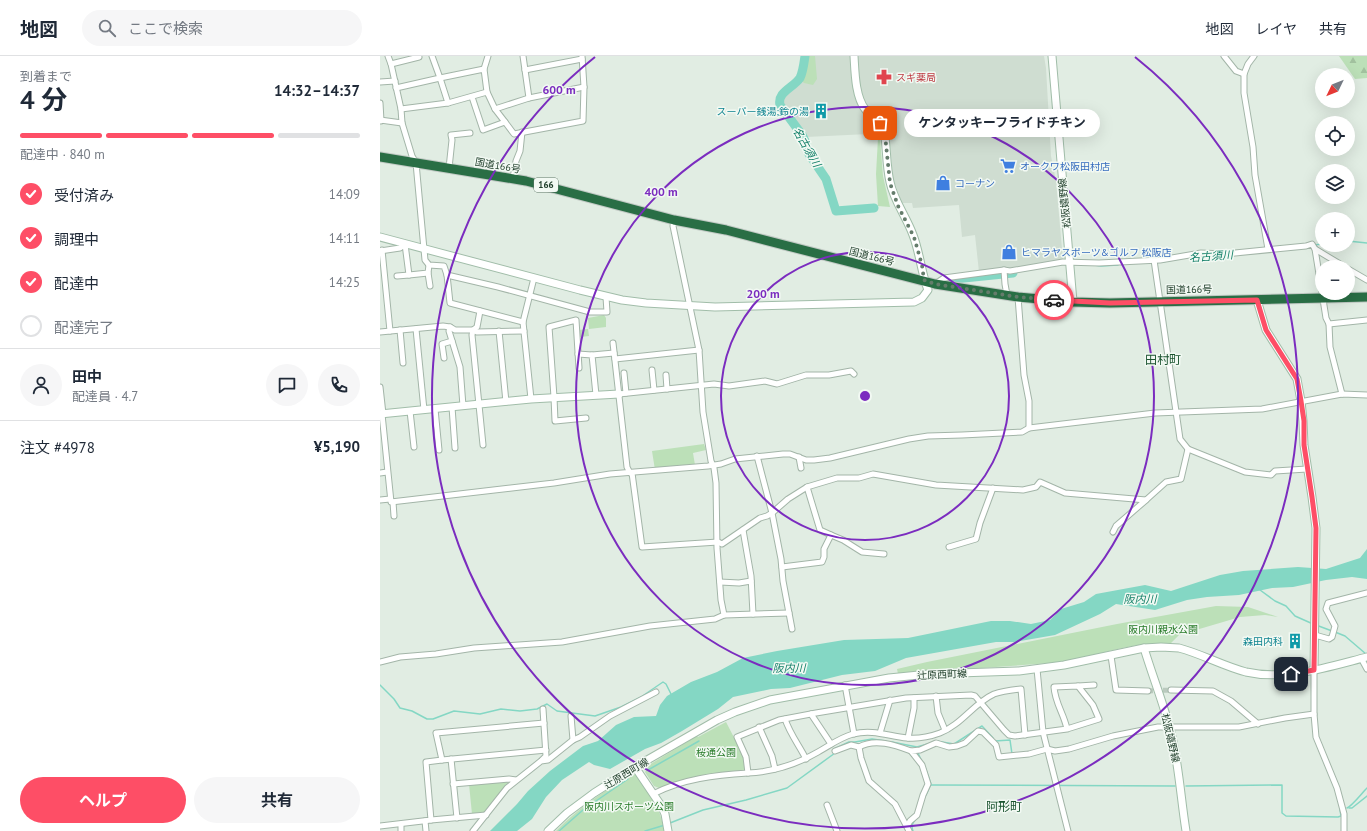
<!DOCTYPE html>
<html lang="ja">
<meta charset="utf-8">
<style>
body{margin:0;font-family:"PT Sans","Noto Sans JP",sans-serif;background:#f6f6f7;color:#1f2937;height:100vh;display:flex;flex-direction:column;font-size:15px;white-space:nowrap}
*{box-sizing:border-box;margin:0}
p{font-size:13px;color:#747a83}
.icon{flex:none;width:22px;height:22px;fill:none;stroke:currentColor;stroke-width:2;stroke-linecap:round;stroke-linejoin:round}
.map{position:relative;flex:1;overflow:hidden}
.drawer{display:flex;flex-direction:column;background:#fff;width:380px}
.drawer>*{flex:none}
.needle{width:26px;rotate:227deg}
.controls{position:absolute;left:935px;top:12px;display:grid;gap:8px}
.controls a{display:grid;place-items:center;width:40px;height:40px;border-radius:50%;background:#fff;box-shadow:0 4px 16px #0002;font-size:20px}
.pin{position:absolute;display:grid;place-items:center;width:34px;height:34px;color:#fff;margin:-17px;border-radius:8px;box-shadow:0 2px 6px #0006}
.courier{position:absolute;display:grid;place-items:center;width:40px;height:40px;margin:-20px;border:3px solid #fe4e66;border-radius:50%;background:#fff;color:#222;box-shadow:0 1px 5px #0007}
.bubble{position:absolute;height:28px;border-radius:14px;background:#fff;box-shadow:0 4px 16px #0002;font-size:13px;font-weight:700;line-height:28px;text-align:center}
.overview em{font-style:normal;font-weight:700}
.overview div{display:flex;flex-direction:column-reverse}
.overview{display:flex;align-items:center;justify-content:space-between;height:68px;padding:0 20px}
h1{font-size:26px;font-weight:700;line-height:30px}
.bar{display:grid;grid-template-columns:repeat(4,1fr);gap:6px 4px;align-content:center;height:48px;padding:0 20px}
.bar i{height:5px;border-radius:3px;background:#e0e1e3}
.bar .on{background:#fe4e66}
.bar p{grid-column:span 4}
.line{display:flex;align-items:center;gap:10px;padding:0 20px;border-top:1px solid #e0e1e3}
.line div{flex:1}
.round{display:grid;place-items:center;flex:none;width:42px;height:42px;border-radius:21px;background:#f6f6f7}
ol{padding:0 20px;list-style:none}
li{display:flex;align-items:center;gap:12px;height:44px}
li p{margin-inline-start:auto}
li .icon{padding:4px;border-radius:50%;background:#fe4e66;color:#fff;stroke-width:4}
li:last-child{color:#747a83}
li i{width:22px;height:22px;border:2px solid #e0e1e3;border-radius:50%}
.cta{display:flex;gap:8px;margin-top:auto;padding:8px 20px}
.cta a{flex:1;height:46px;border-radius:24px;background:#fe4e66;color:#fff;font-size:16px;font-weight:700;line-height:46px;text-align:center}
.cta a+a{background:#f6f6f7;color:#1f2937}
header{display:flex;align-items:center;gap:24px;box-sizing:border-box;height:56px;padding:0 20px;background:#fff;border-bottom:1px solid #e0e1e3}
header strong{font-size:19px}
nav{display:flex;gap:22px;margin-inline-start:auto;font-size:14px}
.search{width:280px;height:36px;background:#f6f6f7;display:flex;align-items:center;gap:10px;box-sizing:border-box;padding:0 14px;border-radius:22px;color:#747a83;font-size:15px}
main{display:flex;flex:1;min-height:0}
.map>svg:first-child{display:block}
</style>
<header>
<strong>地図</strong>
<div class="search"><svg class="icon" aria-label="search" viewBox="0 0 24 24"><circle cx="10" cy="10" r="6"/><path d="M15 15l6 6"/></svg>ここで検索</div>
<nav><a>地図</a><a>レイヤ</a><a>共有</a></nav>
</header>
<main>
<section class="drawer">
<div class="overview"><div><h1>4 分</h1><p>到着まで</p></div><em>14:32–14:37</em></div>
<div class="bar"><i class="on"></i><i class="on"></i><i class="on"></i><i></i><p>配達中 · 840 m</p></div>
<ol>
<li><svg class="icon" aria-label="check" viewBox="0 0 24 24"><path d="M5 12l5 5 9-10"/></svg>受付済み<p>14:09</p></li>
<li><svg class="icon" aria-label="check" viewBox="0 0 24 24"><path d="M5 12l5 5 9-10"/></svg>調理中<p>14:11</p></li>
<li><svg class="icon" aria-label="check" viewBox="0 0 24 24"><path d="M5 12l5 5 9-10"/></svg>配達中<p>14:25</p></li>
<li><i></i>配達完了</li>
</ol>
<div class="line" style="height:72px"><a class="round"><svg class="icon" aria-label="person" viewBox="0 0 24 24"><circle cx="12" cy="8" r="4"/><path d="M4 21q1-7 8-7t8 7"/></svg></a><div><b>田中</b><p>配達員 · 4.7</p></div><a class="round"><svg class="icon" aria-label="chat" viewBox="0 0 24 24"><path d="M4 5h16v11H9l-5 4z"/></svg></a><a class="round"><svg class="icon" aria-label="phone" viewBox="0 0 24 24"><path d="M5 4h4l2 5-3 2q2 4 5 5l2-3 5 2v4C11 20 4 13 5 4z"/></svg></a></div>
<div class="line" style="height:52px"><div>注文 #4978</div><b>¥5,190</b></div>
<div class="cta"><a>ヘルプ</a><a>共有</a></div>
</section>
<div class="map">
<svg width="987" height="775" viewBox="0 0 987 775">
<defs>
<pattern id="forest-firs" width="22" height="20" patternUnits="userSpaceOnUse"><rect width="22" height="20" fill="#bce0b8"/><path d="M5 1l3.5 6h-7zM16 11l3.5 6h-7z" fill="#a1c19e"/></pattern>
</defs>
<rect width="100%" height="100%" fill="#e1ede3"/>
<polygon fill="#cfddd1" points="429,0 664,0 666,12 671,100 676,125 683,204 630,213 628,212 599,216 595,179 582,181 579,149 533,152 532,147 522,147 513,122 509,77 426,81 403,46 403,42 422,24"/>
<g fill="#bce0b8">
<polygon points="429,0 435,0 437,23 433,29 424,27 421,24"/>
<polygon points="498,82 500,82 503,120 510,151 498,150 496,118"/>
<polygon points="224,259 226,262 226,271 209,273 208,262"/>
<polygon points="208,273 209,280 200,281 199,274"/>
<polygon points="324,388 326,394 313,397 315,409 275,414 272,395"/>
<path d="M 836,550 L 868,551 L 898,561 L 885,559 L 860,561 L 799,579 L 790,588 C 749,584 710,604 670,607 C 620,611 569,614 518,618 L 517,613 L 547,606 L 737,568 Z"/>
<polygon points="346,666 363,699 366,712 364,715 310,722 279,732 274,730 265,716 269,709 317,680 318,681"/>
<path d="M 256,718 L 278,752 L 285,775 L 176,775 C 197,753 228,731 256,718 Z"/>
<polygon points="127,725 128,727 104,756 92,758 89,728"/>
</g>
<polygon fill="url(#forest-firs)" points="959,0 987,0 987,22 975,23"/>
<polygon fill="#84d7c4" points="987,493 987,523 972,521 946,524 913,531 892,532 859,539 827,541 807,544 775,554 736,548 720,558 675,579 634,586 616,586 526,602 495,615 462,619 410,632 391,633 353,641 338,653 302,675 281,687 265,693 230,713 214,709 209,706 182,724 166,741 152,763 137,775 110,775 137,748 148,735 170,715 203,690 218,685 236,669 254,661 276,660 280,649 287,640 311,626 337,616 363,602 397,595 464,584 528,582 611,565 630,565 651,568 670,564 681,553 704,546 716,538 765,529 791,535 840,519 863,515 918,511 946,513 980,502"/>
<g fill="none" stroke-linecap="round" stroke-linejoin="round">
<g stroke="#84d7c4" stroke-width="1.5">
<polyline points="968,185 987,187"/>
<polyline points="934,189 942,188"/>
<polyline points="782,206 809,201"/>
<polyline points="714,209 721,210 738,209"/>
<polyline points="880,534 895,545 906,550 915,560 933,568"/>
<polyline points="936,569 952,575"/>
<polyline points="955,576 965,580 986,598"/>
<polyline points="0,629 14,643 20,652 32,655 47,663 53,663 74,655 100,658 121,653 140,655 157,653 167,648 177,655 215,660 241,651 261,641 283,626 286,628 291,638"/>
<polyline points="556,685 574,688 602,670 613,682"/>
<polyline points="615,685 630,684 632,698"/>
<polyline points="512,686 537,691 551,687"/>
<polyline points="538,697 542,706"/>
<polyline points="545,711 551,728 546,739"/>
<polyline points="268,714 319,685"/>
<polyline points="551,729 795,730"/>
<polyline points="806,730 902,729 902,757 906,760 958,761 961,760 960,754"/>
<path d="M 967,752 C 972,750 982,737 987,732"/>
<polyline points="969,752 972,752 987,740"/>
<polyline points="290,767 323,754 366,744 407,732 455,697 454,693 469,686 475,686 492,683 506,685"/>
<polyline points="179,775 203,754 248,723"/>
<polyline points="265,775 285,769"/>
<path d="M 533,775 C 529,766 538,764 540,756"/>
</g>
<g stroke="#84d7c4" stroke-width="9">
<path d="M 425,0 C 424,7 423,16 420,22 C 413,32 397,36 400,49 L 422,79 L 425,85 L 429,98 L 446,123 L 456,155 L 494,152"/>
<polyline points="574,223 633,217"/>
</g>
<polyline stroke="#bacabe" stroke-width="5" stroke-dasharray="5 2.5" stroke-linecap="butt" points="768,635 791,634"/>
<defs>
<g id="street">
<polyline points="8,0 11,8 21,53 22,67 32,100 36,107 45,204 49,209 64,210 67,219 70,247 143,266"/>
<polyline points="143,0 149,42"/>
<polyline points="844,0 856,15 864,18"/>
<polyline points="874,0 868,8 864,18 864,37 873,91 875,119 888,193"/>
<polyline points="11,8 39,1"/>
<polyline points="104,13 108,0"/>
<polyline points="145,14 202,3"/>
<polyline points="0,26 15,25"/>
<polyline points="16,32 60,22 52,0"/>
<polyline points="0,47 1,65"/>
<polyline points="68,47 107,36 115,53 125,66 103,74 92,41"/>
<polyline points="21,53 68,47 60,22 104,13 107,36"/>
<polyline points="115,53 149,42 204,31"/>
<polyline points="0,64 22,67"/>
<polyline points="125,66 134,78 203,65 204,31 202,0"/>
<polyline points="69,112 72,84 71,79 90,77"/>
<polyline points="133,122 136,105 140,95 142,76"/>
<polyline points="935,193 946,262 949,268 950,291 962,338"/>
<polyline points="2,194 10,275"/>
<polyline points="0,195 20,192 25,188 29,219 48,217 49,209"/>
<polyline points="774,204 800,383 808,393 865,416 891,419 895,415 927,413"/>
<polyline points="968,213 987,224"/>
<polyline points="624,214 625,228 627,239"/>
<polyline points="48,217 50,230"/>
<polyline points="67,219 118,231 210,256 227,256 226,241"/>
<polyline points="17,220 29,219"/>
<polyline points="555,228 564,222 624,214 630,215 683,206 719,207 780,204 821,197 845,198 926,190 932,188 935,193 965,211"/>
<polyline points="638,241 644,319 649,345 649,372"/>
<polyline points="949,268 987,264"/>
<polyline points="70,271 69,275 80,311 83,350"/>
<polyline points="36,273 44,354"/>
<polyline points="20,274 23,307"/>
<polyline points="119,275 126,346"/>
<polyline points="0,276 63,270 70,271 75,274 93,274 97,271 100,255"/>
<polyline points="233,287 247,411 250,417"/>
<polyline points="198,298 212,299 216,339"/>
<polyline points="212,299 234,297"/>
<polyline points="64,302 62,288 72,285"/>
<polyline points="235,303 319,294"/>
<polyline points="272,314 274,334"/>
<polyline points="244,317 246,337"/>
<polyline points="286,319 287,333"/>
<polyline points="0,331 3,358"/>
<polyline points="239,338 334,328 349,330 385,325 397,328 426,319 449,319 471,315 474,318"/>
<polyline points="174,341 169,271 196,264 199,312"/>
<polyline points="174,341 175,365 206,362"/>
<polyline points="151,343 143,266 154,222"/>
<polyline points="72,351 75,392"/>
<polyline points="55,353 59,394"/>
<polyline points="30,355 34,391"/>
<polyline points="2,358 11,446 174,427 230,418 328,410 341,408 355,403 403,398 410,398 426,404 434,404 450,402 529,383 548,380 582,379 642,376 649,372 775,357 882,353 962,338 987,339"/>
<polyline points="103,389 92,279 93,274 97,276 144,275"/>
<polyline points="377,400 392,457 401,503 403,525 412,573"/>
<polyline points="419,401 421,412"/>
<polyline points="0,417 7,416"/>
<polyline points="252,417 262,491 338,486 342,488 380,462 387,460 392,457 408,443 427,431 457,422 479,422 493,418 556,429 643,434 656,431 660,426 685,437 766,444 786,426 801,423 808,393"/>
<polyline points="0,444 10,443"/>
<polyline points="13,446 14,460"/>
<polyline points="363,474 371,520 373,558"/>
<polyline points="733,476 736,470 766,444"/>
<polyline points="451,479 463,484 482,496 504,498"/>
<polyline points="569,491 596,483 600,467 613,432"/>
<polyline points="402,511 442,506 444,501 444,493 451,479 440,474 427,431"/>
<polyline points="340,526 359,527 371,525"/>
<polyline points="344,559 409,557"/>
<polyline points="935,579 949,583 952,581 955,570 946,553 948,547 987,537"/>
<polyline points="731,600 736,634 768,635"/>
<polyline points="981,602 987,613"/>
<polyline points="0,606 20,601 56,598 94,592 182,586 270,570 335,563 344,559 341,544 337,492 336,427 334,412 331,405 323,356 319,294 293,170 294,164"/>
<polyline points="657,613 663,676 688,775"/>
<polyline points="934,614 934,658 936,681 957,732 964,758 964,775"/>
<polyline points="465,629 474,678"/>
<polyline points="698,630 714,629"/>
<polyline points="791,634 833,635 851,645 878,668"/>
<polyline points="556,640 558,657 565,674"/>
<polyline points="431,658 451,688"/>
<polyline points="191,660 193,684"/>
<path d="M 405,663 C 410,678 419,689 426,703"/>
<polyline points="379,671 392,700 395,713"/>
<polyline points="500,677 510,644"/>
<polyline points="528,682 534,652 534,642"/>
<path d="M 479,691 C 495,682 515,689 531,695"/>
<polyline points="455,695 471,689 479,691 481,702 489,725 515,748 529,775"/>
<polyline points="71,703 77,762"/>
<polyline points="62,704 166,694"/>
<polyline points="162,704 166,700 163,653"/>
<path d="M 368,717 C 392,716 417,708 438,696 C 449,690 459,682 473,678 C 493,673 508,680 527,682 C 538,683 549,681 560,677 C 581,669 594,647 614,638 C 623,635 632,634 641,633 L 645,679"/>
<polyline points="73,728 129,723 136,724"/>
<path d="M 273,738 C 302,723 336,719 368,717 L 366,701 L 357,681 L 399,664 L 436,657 L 526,642 L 591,639 L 595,640 L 624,674 L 629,679 L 635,680 L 687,673 L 719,663 L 713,649 L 698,630 L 674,631 C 675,647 684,658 687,673"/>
<polyline points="447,749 457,775"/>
<polyline points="51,764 106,759"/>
<polyline points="45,765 46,775"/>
<polyline points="21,768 21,775"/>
<polyline points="0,770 51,764 46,706 62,704 56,677 164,667"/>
<polyline points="527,770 530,765 537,759 543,739 548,728 542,709 531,695 540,694 556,687 569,691 577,690 585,687 598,675 603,676 616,689 619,701 649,698 667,693 675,695 689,693 733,680 778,671 859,671 905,662 934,658"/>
<polyline points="93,775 127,732 161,705 168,704 193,684 200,681 230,660 276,636"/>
</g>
<g id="secondary">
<polyline points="672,0 693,246"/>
<path d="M 0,181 L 200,234 L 242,244 L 266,247 L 335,251 L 534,246 L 542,242 L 548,234 C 541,216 540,197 533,179 C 526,160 514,145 510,126 C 506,109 507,91 504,74 C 500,65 491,61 485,53 C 475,40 475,15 474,0"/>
<polyline points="877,244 886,274 917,323 921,345 923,365 924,389 932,441 936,472 934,614"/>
<polyline points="0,358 151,343 239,338"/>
<path d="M 764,592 C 773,622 785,651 792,681 C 799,711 801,744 806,775"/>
<polyline points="255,711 282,751 285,758 288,775"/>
<path d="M 168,775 L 187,757 L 214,737 L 255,711 L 337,664 L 355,656 L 390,644 L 509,622 L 549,618 L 639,615 L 684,609 L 764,592 L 781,591 L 799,592 C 822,598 843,610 866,616 C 906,625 948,611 987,601"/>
</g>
<polyline id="highway" points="0,101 146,125 294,164 346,174 555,228 638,241 693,246 730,247 987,241"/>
</defs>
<use href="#street" stroke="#a3b5a8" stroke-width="7"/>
<use href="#secondary" stroke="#a1bda9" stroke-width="9"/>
<use href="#highway" stroke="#c1c9c4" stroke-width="11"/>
<use href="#street" stroke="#fff" stroke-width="5"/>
<use href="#secondary" stroke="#fff" stroke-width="7"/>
<use href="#highway" stroke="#296e45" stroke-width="9"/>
</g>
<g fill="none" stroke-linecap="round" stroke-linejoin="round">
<polyline stroke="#647c6b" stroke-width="4" stroke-dasharray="0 7.2" points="500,67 504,74 505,79 510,127 518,150 534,181 542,209 544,224 555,228 638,241 674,244"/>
<polyline stroke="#fe4e66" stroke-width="5" points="674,244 730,247 877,244 886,274 917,323 921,345 924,365 924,389 932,441 936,472 934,614 911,618"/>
</g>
<g fill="none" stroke="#7b2cbf" stroke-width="2">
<circle cx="485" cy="340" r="144"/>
<circle cx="485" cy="340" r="289"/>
<path d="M755 1A433 433 0 1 1 215 1"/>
</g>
<defs>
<symbol id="pharmacy-bare" viewBox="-9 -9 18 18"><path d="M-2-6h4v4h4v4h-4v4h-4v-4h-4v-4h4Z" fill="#e0444e" stroke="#f2f9f3" stroke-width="2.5" paint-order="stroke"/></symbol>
<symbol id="building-bare" viewBox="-9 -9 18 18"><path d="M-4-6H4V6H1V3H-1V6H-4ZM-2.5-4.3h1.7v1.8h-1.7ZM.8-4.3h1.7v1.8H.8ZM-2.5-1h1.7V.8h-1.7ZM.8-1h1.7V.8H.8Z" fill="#0f9aa8" stroke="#f2f9f3" stroke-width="2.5" paint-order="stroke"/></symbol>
<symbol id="supermarket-bare" viewBox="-9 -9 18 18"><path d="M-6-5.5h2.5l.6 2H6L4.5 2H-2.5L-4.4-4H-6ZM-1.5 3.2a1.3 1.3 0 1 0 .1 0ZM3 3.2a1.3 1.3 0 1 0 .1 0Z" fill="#3f7fe0" stroke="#f2f9f3" stroke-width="2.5" paint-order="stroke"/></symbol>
<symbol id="shop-bare" viewBox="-9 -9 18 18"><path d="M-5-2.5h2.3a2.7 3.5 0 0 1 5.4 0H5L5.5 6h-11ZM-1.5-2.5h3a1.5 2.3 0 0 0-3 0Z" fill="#3f7fe0" stroke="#f2f9f3" stroke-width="2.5" paint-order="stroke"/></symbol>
</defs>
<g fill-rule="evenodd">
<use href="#pharmacy-bare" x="493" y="10" width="22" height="22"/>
<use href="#building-bare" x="430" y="44" width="22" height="22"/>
<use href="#supermarket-bare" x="617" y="99" width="22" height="22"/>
<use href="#shop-bare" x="552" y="116" width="22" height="22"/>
<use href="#shop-bare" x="618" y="185" width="22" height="22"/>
<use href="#building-bare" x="904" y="574" width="22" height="22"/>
</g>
<g text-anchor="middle" stroke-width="3" stroke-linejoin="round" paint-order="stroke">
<rect fill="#f2f9f3" stroke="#5f7767" stroke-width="1" x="154" y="122" width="24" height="14" rx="3"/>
<g font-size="9" font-weight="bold" fill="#203f2b">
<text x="166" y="132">166</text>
</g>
<g font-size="10" fill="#be3a42" stroke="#f2f9f3" text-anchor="start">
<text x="516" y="25">スギ薬局</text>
</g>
<g font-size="10" fill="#0d838f" stroke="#f2f9f3" text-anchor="end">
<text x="429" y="59">スーパー銭湯;鈴の湯</text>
<text x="903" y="589">森田内科</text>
</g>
<g font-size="10" fill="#203f2b" stroke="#f2f9f3">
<text transform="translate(118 109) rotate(10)" y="4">国道166号</text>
<text transform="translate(684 147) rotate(-96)" y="4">松阪嬉野線</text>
<text transform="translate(492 200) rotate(14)" y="4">国道166号</text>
<text transform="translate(809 233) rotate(-1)" y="4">国道166号</text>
<text transform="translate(562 618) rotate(-3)" y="4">辻原西町線</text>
<text transform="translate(791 682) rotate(77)" y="4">松阪嬉野線</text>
<text transform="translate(246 717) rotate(-31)" y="4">辻原西町線</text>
</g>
<g font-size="10" fill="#366cbe" stroke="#f2f9f3" text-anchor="start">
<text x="640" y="114">オークワ松阪田村店</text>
<text x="575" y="131">コーナン</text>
<text x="641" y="200">ヒマラヤスポーツ&amp;ゴルフ 松阪店</text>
</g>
<g font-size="10" fill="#267a27" stroke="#f2f9f3">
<text x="783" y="577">阪内川親水公園</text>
<text x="336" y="700">桜通公園</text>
<text x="249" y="754">阪内川スポーツ公園</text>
</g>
<g font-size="11" font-style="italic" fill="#148069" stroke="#f2f9f3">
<text transform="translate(427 91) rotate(60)" y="4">名古須川</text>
<text transform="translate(831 200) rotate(-4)" y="4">名古須川</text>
<text x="760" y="547">阪内川</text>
<text x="409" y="616">阪内川</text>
</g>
<g font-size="12" fill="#1a532f" stroke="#f2f9f3">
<text x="783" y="308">田村町</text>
<text x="624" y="755">阿形町</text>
</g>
</g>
<circle cx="485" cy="340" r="6" fill="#7b2cbf" stroke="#f2f9f3" stroke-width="2"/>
<g font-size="12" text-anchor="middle" font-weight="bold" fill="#7b2cbf" stroke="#f2f9f3" stroke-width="3" stroke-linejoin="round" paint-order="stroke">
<text x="179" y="38">600 m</text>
<text x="281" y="140">400 m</text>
<text x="383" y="242">200 m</text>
</g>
</svg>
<div class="controls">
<a><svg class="needle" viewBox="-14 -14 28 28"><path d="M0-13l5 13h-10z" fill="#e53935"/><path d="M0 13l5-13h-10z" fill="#747a83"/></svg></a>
<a><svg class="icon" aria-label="locate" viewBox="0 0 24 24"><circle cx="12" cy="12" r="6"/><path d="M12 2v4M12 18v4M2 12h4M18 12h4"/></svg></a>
<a><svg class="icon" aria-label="layers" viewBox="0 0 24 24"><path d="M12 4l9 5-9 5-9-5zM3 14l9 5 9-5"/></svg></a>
<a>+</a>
<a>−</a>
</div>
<div class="pin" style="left:500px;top:67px;background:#ea580c"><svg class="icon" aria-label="bag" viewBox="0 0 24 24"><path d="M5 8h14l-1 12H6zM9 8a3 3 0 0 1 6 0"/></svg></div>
<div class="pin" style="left:911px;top:618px;background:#1f2937"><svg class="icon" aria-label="home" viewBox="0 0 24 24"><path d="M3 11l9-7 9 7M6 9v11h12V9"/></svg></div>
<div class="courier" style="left:674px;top:244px"><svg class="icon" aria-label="car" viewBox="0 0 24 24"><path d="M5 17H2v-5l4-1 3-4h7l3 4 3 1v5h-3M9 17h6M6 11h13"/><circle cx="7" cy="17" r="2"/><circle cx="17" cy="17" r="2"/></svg></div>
<div class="bubble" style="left:524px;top:53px;width:196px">ケンタッキーフライドチキン</div>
</div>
</main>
